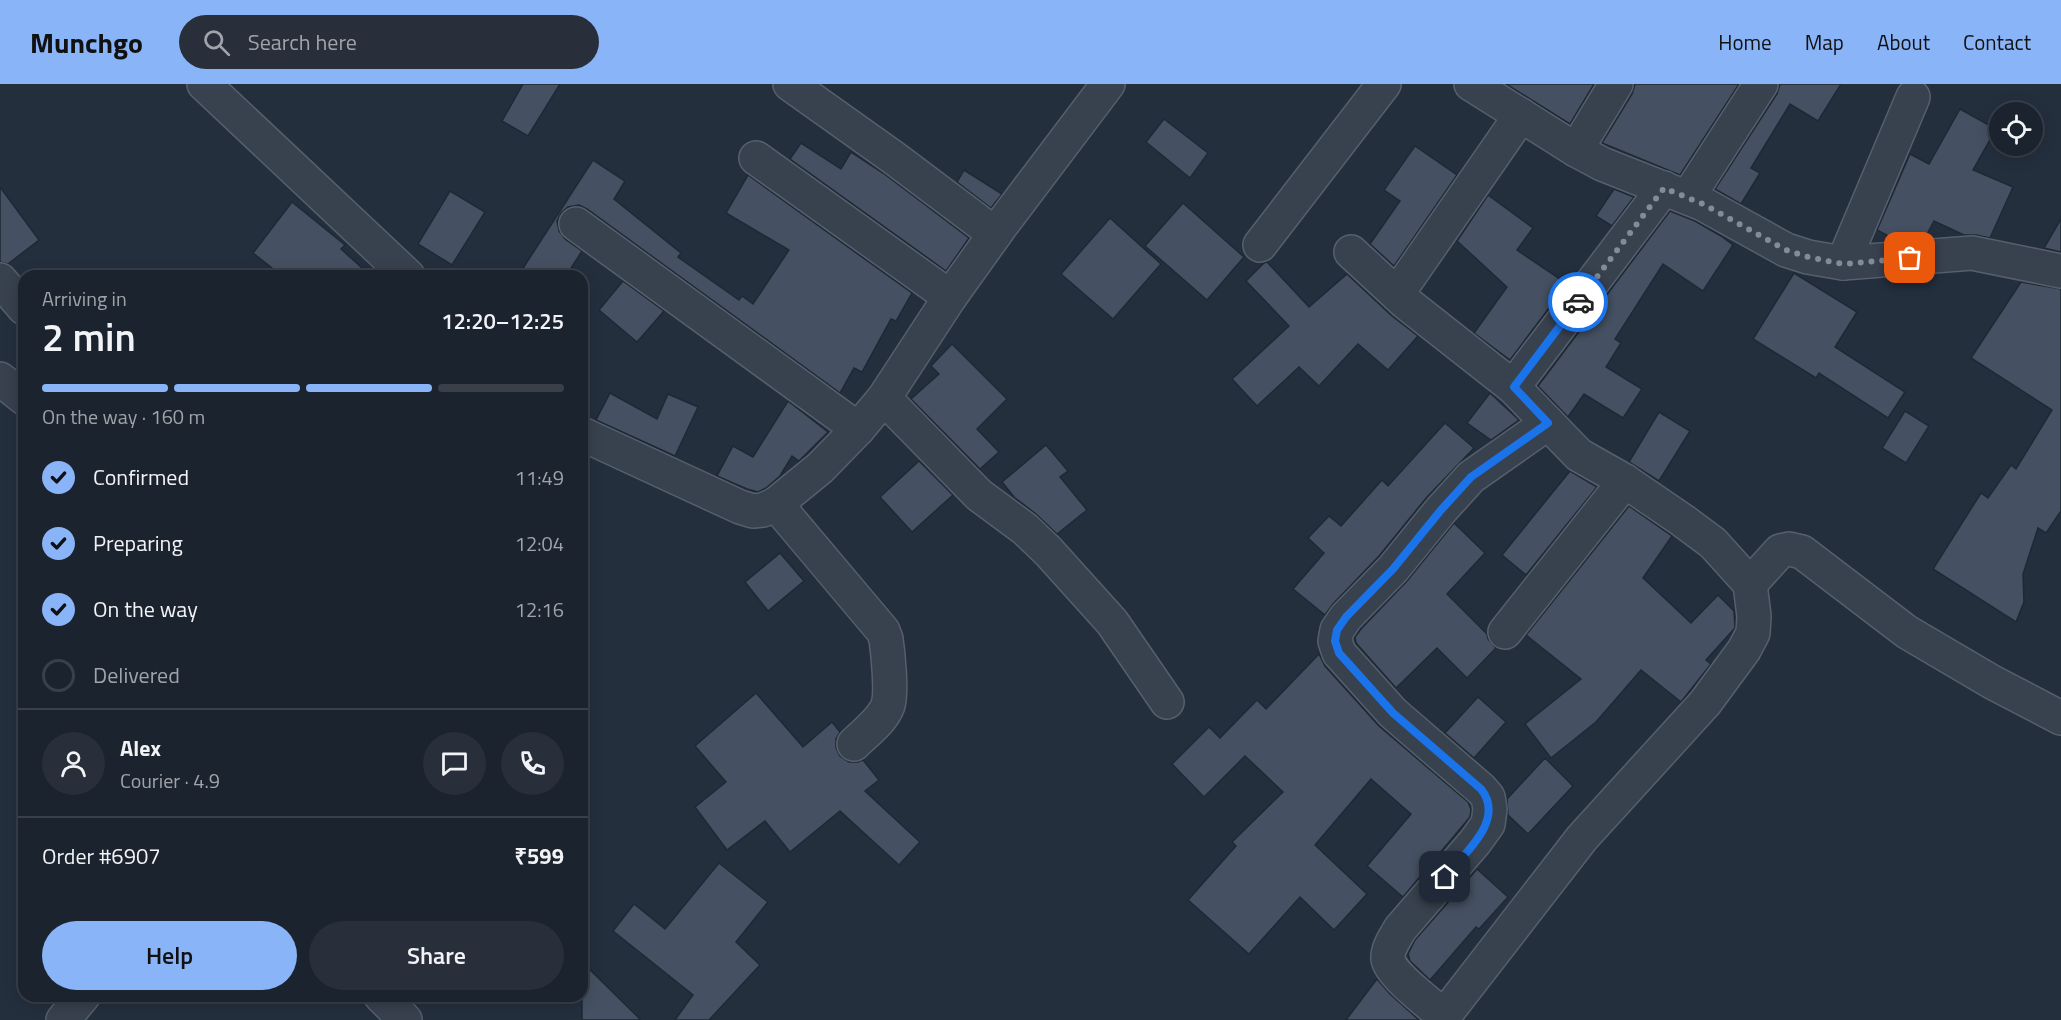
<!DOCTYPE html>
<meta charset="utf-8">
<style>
body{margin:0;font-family:"Titillium Web",sans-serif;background:#282f3a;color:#f1f3f6;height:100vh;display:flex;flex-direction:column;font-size:22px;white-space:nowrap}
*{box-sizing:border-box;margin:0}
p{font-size:20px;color:#a0a4aa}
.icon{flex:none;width:33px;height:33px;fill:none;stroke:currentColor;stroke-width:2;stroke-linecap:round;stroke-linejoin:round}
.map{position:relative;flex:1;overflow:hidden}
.drawer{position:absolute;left:18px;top:186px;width:570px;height:732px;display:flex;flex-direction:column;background:#1b232e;border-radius:18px;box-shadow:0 3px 15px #0003,0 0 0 2px #39404a}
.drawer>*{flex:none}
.fabs{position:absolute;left:1989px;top:18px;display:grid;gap:12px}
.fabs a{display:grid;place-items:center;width:54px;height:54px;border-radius:50%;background:#1b232e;box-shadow:0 3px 15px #0003,0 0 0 2px #39404a;font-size:30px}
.pin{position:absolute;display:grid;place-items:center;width:51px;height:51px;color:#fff;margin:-26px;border-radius:12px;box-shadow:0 3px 9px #0006}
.courier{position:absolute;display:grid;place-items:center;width:60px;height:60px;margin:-30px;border:4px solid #1a73e8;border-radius:50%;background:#fff;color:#222;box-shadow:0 2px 8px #0007}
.summary em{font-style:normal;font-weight:600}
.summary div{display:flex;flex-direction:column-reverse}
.summary{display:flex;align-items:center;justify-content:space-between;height:102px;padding:0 24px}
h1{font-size:39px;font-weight:600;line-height:45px}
.bar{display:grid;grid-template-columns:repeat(4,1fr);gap:9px 6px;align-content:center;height:72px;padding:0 24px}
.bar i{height:8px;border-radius:4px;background:#39404a}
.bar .current{background:#8ab4f8}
.bar p{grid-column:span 4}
.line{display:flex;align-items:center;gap:15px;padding:0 24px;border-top:2px solid #39404a}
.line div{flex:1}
.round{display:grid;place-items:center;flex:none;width:63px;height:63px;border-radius:32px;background:#282f3a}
ol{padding:0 24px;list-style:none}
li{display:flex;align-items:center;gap:18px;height:66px}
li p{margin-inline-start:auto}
li .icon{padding:6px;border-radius:50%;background:#8ab4f8;color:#111;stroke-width:4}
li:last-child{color:#a0a4aa}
li i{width:33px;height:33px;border:3px solid #39404a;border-radius:50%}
.primary-button{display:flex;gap:12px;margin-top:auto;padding:12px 24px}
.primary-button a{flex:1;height:69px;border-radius:36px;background:#8ab4f8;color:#111;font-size:24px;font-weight:600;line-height:69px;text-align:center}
.primary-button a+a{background:#282f3a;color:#f1f3f6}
header{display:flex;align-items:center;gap:36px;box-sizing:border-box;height:84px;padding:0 30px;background:#8ab4f8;color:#111}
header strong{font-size:28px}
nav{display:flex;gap:33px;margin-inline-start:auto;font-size:21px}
.search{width:420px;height:54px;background:#282f3a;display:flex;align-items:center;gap:15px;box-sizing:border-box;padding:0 21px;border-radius:33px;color:#a0a4aa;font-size:22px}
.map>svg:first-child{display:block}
</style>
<header>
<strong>Munchgo</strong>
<div class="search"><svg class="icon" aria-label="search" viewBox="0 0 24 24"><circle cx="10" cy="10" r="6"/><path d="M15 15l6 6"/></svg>Search here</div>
<nav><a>Home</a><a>Map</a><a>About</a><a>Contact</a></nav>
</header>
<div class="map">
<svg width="2061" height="936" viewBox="0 0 2061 936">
<rect width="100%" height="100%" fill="#242f3e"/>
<g fill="#455162" stroke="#1f2835" stroke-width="1.5">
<polygon points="523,0 560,0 528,52 502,37"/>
<polygon points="1506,0 1594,0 1570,40"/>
<polygon points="1635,0 1739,0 1680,91 1602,59 1632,10"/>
<polygon points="1780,0 1841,0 1818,37 1790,20 1751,84 1760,89 1741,120 1715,105 1777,10"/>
<polygon points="1960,25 1996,45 1973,86 2013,103 1990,154 1976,151 1964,151 1934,137 1925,154 1896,156 1877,146 1910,70 1929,80"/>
<polygon points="1164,35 1208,69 1190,94 1146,58"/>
<polygon points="801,59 841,85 851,68 883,89 969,154 946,187 790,75"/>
<polygon points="1415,62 1457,91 1394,182 1370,160 1400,117 1384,106"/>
<polygon points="593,76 625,97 614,115 681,169 678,173 739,216 742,212 753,220 789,166 726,129 748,91 912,209 896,237 891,235 862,288 854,284 840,309 587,125 579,121 568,123 561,129 557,137 559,147 565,155 582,167 566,192 518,192"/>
<polygon points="964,86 1002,110 991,124 957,98"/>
<polygon points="0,103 39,156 8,180 0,178"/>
<polygon points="1614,105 1634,113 1612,142 1596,132"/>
<polygon points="450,107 485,128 452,181 418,160"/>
<polygon points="1488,111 1533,144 1517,166 1567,200 1510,276 1474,249 1507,203 1457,157"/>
<polygon points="292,118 345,161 341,165 371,192 282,192 253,169"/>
<polygon points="1183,119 1244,173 1207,216 1145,162"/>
<polygon points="1670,127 1695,137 1721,152 1733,161 1703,207 1663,180 1615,255 1621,259 1606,283 1642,305 1623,334 1584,310 1568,333 1538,302"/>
<polygon points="1110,134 1161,180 1113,235 1061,190"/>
<polygon points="2061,135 2061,168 2044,164"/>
<polygon points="1267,178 1309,223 1347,190 1392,232 1418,252 1388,286 1358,260 1319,302 1299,283 1257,322 1232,295 1289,242 1246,197 1264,179"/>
<polygon points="1794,189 1857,228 1835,263 1905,308 1888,334 1819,289 1816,294 1753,255"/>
<polygon points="623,197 664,227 637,258 599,226"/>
<polygon points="2021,198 2061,205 2061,427 2046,449 2038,444 2023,490 2024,518 2016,538 1933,485 1981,409 1988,414 2011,381 2016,385 2052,326 1971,274"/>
<polygon points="952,260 1007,315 977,345 999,368 980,385 911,315 939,290 931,282"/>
<polygon points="610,309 657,335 668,310 698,323 675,372 596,336"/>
<polygon points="1490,309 1519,336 1491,356 1467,339"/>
<polygon points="788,317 828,348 799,377 792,372 780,392 766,404 758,408 747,405 717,392 733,362 753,373"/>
<polygon points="1905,327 1929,342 1906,379 1882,364"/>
<polygon points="1659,328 1690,347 1659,397 1629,378"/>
<polygon points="1445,339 1474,364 1427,413 1379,472 1333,520 1325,531 1293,505 1324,469 1308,454 1329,432 1341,442 1382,396 1388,402"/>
<polygon points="1046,361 1068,387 1060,393 1087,426 1057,450 1036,430 1015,414 1002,398"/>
<polygon points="919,377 953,411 912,448 880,413"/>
<polygon points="1570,387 1597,403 1526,491 1502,471"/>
<polygon points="1629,422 1672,452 1643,494 1691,539 1718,511 1734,527 1735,544 1706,576 1711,580 1681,618 1641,586 1596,638 1551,674 1525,640 1581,595 1526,551"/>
<polygon points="1454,439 1485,469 1447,510 1487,550 1488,555 1496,564 1467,594 1437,564 1396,604 1356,559 1355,553 1361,545 1407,497"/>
<polygon points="780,469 804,497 768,527 745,498"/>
<polygon points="1319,570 1325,582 1379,642 1468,718 1471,725 1470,733 1403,813 1367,782 1411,730 1371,695 1315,761 1367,810 1334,846 1300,813 1249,870 1188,816 1236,762 1232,758 1283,708 1245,672 1204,713 1172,680 1209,643 1220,654 1257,616 1266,625"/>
<polygon points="756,609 803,663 832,638 840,648 836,655 836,664 840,672 849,678 858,678 863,676 879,696 865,707 920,758 899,781 840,727 790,768 765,737 727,766 695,723 726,698 695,662"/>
<polygon points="1478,613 1506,638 1474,674 1445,649"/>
<polygon points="1545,674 1573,702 1528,750 1508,731 1507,715"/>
<polygon points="719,779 768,818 736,858 760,881 709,936 675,936 693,911 613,847 634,820 665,845"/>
<polygon points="1477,785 1508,813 1479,845 1476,843 1430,896 1410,877 1408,870 1415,856"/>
<polygon points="582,878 641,936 582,936"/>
<polygon points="1377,895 1390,910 1419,936 1346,936"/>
</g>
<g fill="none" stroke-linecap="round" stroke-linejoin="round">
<defs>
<g id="street">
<polyline points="204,0 408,192"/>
<polyline points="790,0 894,74 995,150"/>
<polyline points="1471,0 1576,66 1602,80 1703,120 1786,166 1808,173 1843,179 1972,169 2061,187"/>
<polyline points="1576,66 1616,0"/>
<polyline points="756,74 950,213"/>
<polyline points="1688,113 1761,0"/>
<polyline points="576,140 858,345"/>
<polyline points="1260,161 1384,0"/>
<polyline points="1351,168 1405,218 1513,303"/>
<polyline points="1843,179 1913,13"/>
<polyline points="0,196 24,224"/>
<polyline points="1397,210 1521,31"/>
<polyline points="0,295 24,314"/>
<polyline points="884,314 979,411 1025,445 1048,467 1112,538 1167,618"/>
<polyline points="582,350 740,423 753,427 763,426 776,420 820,384 858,345 884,314 950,213 1000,143 1108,0"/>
<path d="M 776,420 L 883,547 L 886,555 C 888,569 892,608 888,621 C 883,636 865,649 854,660"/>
<polyline points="1750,500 1780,467 1789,465 1802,468 1907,548 1992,598 2061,634"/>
<polyline points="1505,548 1625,397"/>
<polyline points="381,912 405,936"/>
<path d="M 1444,932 C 1431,921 1390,890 1388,875 C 1387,865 1395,854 1400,845 L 1475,758 L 1488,740 L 1490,725 L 1488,713 L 1481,705 L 1393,629 L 1339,569 L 1335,557 L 1337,546 L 1346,533 L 1393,485 L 1441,426 L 1471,393 L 1548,339"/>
<polyline points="63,936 83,912"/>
<polyline points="1441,936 1582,754 1705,619 1744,566 1753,549 1754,532 1750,500 1713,459 1682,436 1625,397 1579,371 1513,303 1664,104"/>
</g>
</defs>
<use href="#street" stroke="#565f6c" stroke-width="36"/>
<use href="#street" stroke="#38414e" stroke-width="33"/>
</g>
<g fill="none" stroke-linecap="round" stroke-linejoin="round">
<polyline stroke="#828b98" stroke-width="6" stroke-dasharray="0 10.8" points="1578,218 1664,104 1703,120 1786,166 1808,173 1843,180 1910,174"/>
<path stroke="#1a73e8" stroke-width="8" d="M 1445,793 C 1464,770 1506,736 1481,705 L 1393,629 L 1339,569 L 1335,557 L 1337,546 L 1346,533 L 1393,485 L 1441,426 L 1471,393 L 1548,339 L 1514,303 L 1578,218"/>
</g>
</svg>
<div class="fabs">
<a><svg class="icon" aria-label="locate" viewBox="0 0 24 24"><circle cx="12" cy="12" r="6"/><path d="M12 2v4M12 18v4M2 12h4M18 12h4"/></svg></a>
</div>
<div class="pin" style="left:1910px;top:174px;background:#ea580c"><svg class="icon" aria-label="bag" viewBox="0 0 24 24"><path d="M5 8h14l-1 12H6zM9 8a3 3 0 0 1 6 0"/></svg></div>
<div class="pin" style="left:1445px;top:793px;background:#1f2937"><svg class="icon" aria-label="home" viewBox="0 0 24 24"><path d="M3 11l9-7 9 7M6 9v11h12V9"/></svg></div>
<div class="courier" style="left:1578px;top:218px"><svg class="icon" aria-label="car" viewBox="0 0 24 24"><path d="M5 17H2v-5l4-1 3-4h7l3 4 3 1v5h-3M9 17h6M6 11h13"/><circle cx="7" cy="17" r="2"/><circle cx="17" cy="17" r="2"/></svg></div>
<section class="drawer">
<div class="summary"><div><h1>2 min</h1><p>Arriving in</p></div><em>12:20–12:25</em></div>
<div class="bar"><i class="current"></i><i class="current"></i><i class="current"></i><i></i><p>On the way · 160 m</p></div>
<ol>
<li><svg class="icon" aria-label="check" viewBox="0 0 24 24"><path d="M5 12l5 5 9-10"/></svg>Confirmed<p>11:49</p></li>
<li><svg class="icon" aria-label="check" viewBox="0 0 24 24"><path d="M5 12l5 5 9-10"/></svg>Preparing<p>12:04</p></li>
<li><svg class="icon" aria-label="check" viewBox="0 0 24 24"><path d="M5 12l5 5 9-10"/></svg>On the way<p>12:16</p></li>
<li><i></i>Delivered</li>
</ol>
<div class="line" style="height:108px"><a class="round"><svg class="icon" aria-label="person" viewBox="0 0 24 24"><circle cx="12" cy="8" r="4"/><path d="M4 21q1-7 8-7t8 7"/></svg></a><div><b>Alex</b><p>Courier · 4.9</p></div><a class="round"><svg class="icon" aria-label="chat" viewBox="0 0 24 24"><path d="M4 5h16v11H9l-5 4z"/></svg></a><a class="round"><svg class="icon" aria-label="phone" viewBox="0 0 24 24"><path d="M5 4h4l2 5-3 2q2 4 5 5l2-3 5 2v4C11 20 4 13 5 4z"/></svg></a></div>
<div class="line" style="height:78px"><div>Order #6907</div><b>₹599</b></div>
<div class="primary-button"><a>Help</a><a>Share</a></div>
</section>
</div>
